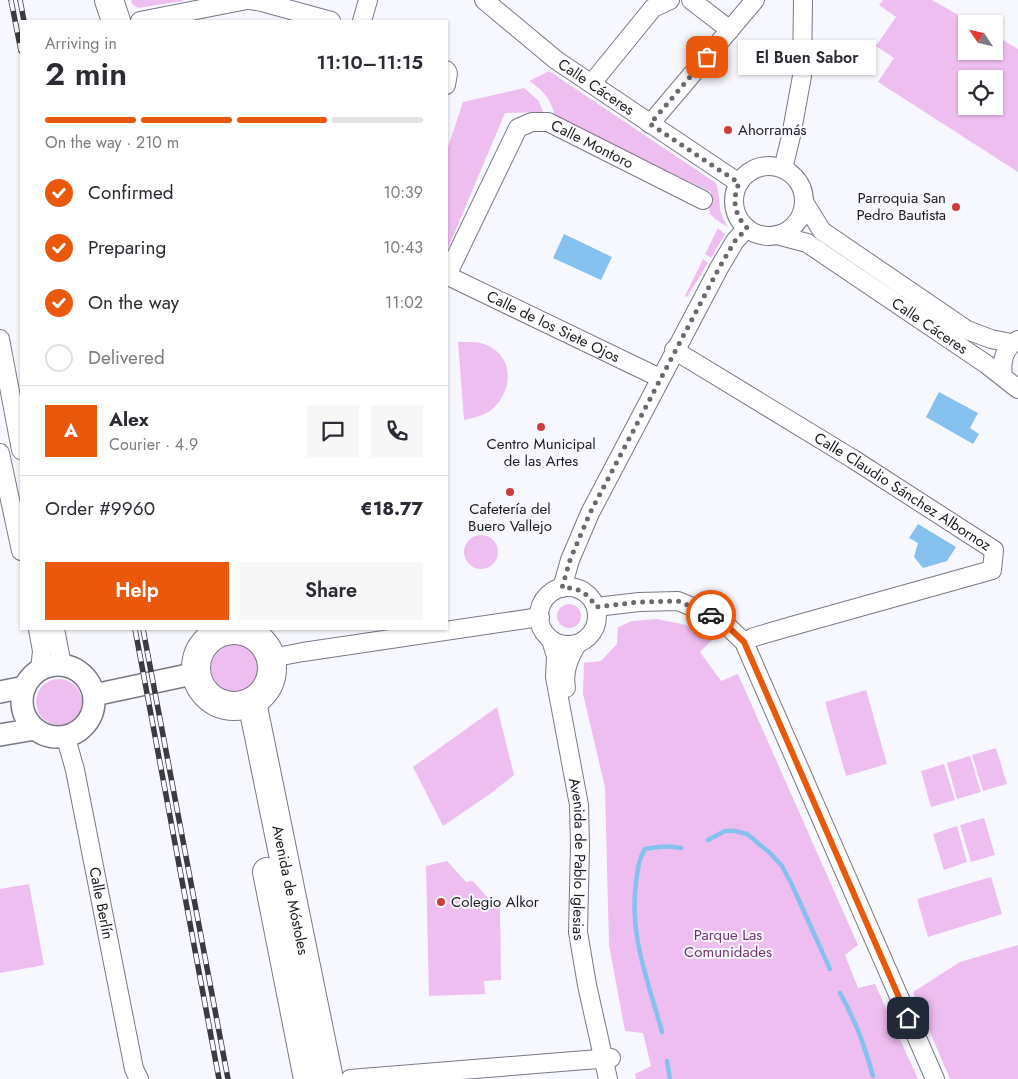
<!DOCTYPE html>
<meta charset="utf-8">
<style>
body{margin:0;font-family:Jost,sans-serif;background:#f7f7f7;color:#2b2b33;height:100vh;display:flex;flex-direction:column;font-size:19px;white-space:nowrap}
*{box-sizing:border-box;margin:0}
p{font-size:16px;color:#7c7c81}
.icon{flex:none;width:28px;height:28px;fill:none;stroke:currentColor;stroke-width:2;stroke-linecap:round;stroke-linejoin:round}
.map{position:relative;flex:1;overflow:hidden}
.sheet{position:absolute;left:20px;top:20px;width:428px;height:610px;display:flex;flex-direction:column;background:#fff;border-radius:0px;box-shadow:0 1px 4px #0004}
.sheet>*{flex:none}
.needle{width:32px;rotate:305deg}
.buttons{position:absolute;left:958px;top:15px;display:grid;gap:10px}
.buttons a{display:grid;place-items:center;width:45px;height:45px;border-radius:0px;background:#fff;box-shadow:0 1px 4px #0004;font-size:25px}
.pin{position:absolute;display:grid;place-items:center;width:42px;height:42px;color:#fff;margin:-21px;border-radius:10px;box-shadow:0 2px 8px #0006}
.courier{position:absolute;display:grid;place-items:center;width:50px;height:50px;margin:-25px;border:4px solid #ea580c;border-radius:50%;background:#fff;color:#222;box-shadow:0 1px 6px #0007}
.bubble{position:absolute;height:35px;border-radius:0px;background:#fff;box-shadow:0 1px 4px #0004;font-size:16px;font-weight:600;line-height:35px;text-align:center}
.headline em{font-style:normal;font-weight:600}
.headline div{display:flex;flex-direction:column-reverse}
.headline{display:flex;align-items:center;justify-content:space-between;height:85px;padding:0 25px}
h1{font-size:32px;font-weight:600;line-height:38px}
.bar{display:grid;grid-template-columns:repeat(4,1fr);gap:8px 5px;align-content:center;height:60px;padding:0 25px}
.bar i{height:6px;border-radius:4px;background:#e1e1e2}
.bar .on{background:#ea580c}
.bar p{grid-column:span 4}
.line{display:flex;align-items:center;gap:12px;padding:0 25px;border-top:1px solid #e1e1e2}
.line div{flex:1}
.round{display:grid;place-items:center;flex:none;width:52px;height:52px;border-radius:0px;background:#f7f7f7}
ol{padding:0 25px;list-style:none}
li{display:flex;align-items:center;gap:15px;height:55px}
li p{margin-inline-start:auto}
li .icon{padding:5px;border-radius:50%;background:#ea580c;color:#fff;stroke-width:4}
li:last-child{color:#7c7c81}
li i{width:28px;height:28px;border:2px solid #e1e1e2;border-radius:50%}
.cta{display:flex;gap:10px;margin-top:auto;padding:10px 25px}
.cta a{flex:1;height:58px;border-radius:0px;background:#ea580c;color:#fff;font-size:20px;font-weight:600;line-height:58px;text-align:center}
.cta a+a{background:#f7f7f7;color:#2b2b33}
.map>svg:first-child{display:block}
</style>
<div class="map">
<svg width="1018" height="1079" viewBox="0 0 1018 1079">
<rect width="100%" height="100%" fill="#f7f8fe"/>
<g fill="#efbef1" fill-rule="evenodd">
<polygon points="131,0 183,0 183,1 138,8 132,4"/>
<path d="M 883,0 L 932,0 L 974,24 L 966,24 L 966,51 L 994,51 L 994,35 L 1018,49 L 1018,172 L 878,82 L 894,58 L 876,46 L 896,17 L 879,5 ZM 966,79 L 994,79 L 994,106 L 966,106 Z"/>
<path d="M 549,71 L 716,183 C 722,201 716,209 728,227 C 707,214 708,216 711,192 L 555,116 C 551,99 543,90 529,81 Z"/>
<polygon points="524,88 539,101 543,112 505,113 446,253 446,153 463,102"/>
<polygon points="718,228 725,234 711,258 705,254"/>
<polygon points="703,259 708,263 687,297 685,296"/>
<path d="M 458,342 C 468,342 480,341 489,346 C 516,360 512,394 490,411 C 482,416 473,418 464,420 Z"/>
<circle cx="481" cy="552" r="17"/>
<circle cx="569" cy="616" r="12"/>
<polygon points="657,619 686,625 712,640 700,652 721,681 738,674 858,945 845,955 858,988 875,984 918,1079 636,1079 635,1074 651,1066 643,1033 625,1031 609,945 605,787 583,694 584,663 601,661 617,644 618,627 632,621"/>
<circle cx="236" cy="669" r="25"/>
<circle cx="59" cy="702" r="23"/>
<polygon points="866,690 887,764 846,776 825,702"/>
<polygon points="497,707 514,775 490,794 443,826 413,767"/>
<polygon points="996,748 1007,784 983,791 972,755"/>
<polygon points="970,756 981,792 957,799 947,763"/>
<polygon points="944,764 955,800 931,807 921,771"/>
<polygon points="984,818 995,855 971,862 960,825"/>
<polygon points="957,826 967,862 944,870 933,834"/>
<polygon points="447,861 466,882 473,881 494,905 500,903 501,980 484,981 485,994 429,996 426,866"/>
<polygon points="991,877 1002,914 928,937 917,899"/>
<polygon points="29,884 44,965 0,973 0,889"/>
<polygon points="1018,945 1018,1079 950,1079 913,992 960,962"/>
</g>
<g fill="#84c1ef">
<polygon points="564,234 612,257 601,280 553,258"/>
<polygon points="939,392 978,413 970,428 979,434 973,444 926,417"/>
<polygon points="918,524 956,547 947,561 923,568 914,557 918,543 909,538"/>
</g>
<g fill="none" stroke-linecap="round" stroke-linejoin="round">
<g stroke="#84c1ef" stroke-width="4.5">
<polyline points="708,840 725,831 735,831 747,834 770,853 782,866 791,883 830,969"/>
<path d="M 840,993 C 856,1022 864,1044 873,1076"/>
<path d="M 662,1032 C 648,980 629,937 636,882 C 638,869 638,861 645,849 C 658,846 668,845 681,848"/>
<polyline points="667,1061 670,1079"/>
</g>
<defs>
<g id="minor">
<polyline points="250,0 262,2 331,21"/>
<path id="s1" d="M 484,0 L 556,60 L 739,183"/>
<polyline points="691,0 730,30"/>
<polyline points="140,21 247,0"/>
<polyline points="362,21 368,0"/>
<polyline points="446,70 448,73 446,85"/>
<polyline points="592,83 653,8 670,0"/>
<polyline points="650,124 755,0"/>
<circle cx="769" cy="201" r="35"/>
<polyline points="783,169 791,136 802,76 803,0"/>
<polyline points="804,202 822,231 967,330 991,339 1011,343"/>
<path id="s2" d="M 777,235 L 807,243 L 986,364 L 1018,389"/>
<path id="s3" d="M 446,275 L 660,378"/>
<path id="s4" d="M 447,275 L 518,128 L 532,122 L 548,122 L 703,200"/>
<polyline points="0,339 21,450"/>
<path id="s5" d="M 674,350 L 853,459 L 994,550 L 992,570 L 792,626 L 754,637 L 744,642"/>
<path d="M 1003,376 C 1001,362 1004,347 1018,340"/>
<polyline points="0,453 21,551"/>
<circle cx="568" cy="616" r="29"/>
<polyline points="562,588 570,560 590,513 719,268 735,241 747,228"/>
<polyline points="596,607 639,602 678,601 719,618 744,642 935,1079"/>
<polyline points="38,629 42,651 40,670"/>
<polyline points="55,629 62,665"/>
<path id="s6" d="M 551,640 L 556,656 L 555,677 L 579,805 L 580,846 L 578,932 L 587,985 L 608,1079"/>
<polyline points="271,658 303,652 540,617"/>
<path d="M 566,688 C 563,671 569,658 577,644"/>
<path id="s7" d="M 66,738 L 75,770 L 134,1069 L 139,1079"/>
<polyline points="350,1079 611,1058"/>
</g>
<g id="tertiary">
<circle cx="58" cy="701" r="36"/>
<polyline points="0,692 25,687"/>
<polyline points="94,695 197,673"/>
<polyline points="0,735 35,729"/>
</g>
<g id="primary">
<polyline points="109,0 116,21"/>
<circle cx="234" cy="668" r="38"/>
<path id="s8" d="M 252,702 L 329,1079"/>
<polyline points="267,872 308,1079"/>
</g>
</defs>
<use href="#minor" stroke="#787986" stroke-width="20"/>
<use href="#tertiary" stroke="#787986" stroke-width="24"/>
<use href="#primary" stroke="#787986" stroke-width="30"/>
<use href="#minor" stroke="#fff" stroke-width="18"/>
<use href="#tertiary" stroke="#fff" stroke-width="21"/>
<use href="#primary" stroke="#fff" stroke-width="28"/>
<defs>
<g id="rail">
<polyline points="11,0 21,51"/>
<polyline points="20,0 24,21"/>
<polyline points="135,629 219,1079"/>
<polyline points="143,629 228,1079"/>
</g>
</defs>
<use href="#rail" stroke="#3a3a40" stroke-width="5.5"/>
<use href="#rail" stroke="#f7f8fe" stroke-width="4" stroke-dasharray="11" stroke-linecap="butt"/>
</g>
<g fill="none" stroke-linecap="round" stroke-linejoin="round">
<path stroke="#69696f" stroke-width="5" stroke-dasharray="0 9" d="M 707,57 L 650,124 L 739,183 C 732,200 734,214 747,228 L 735,241 L 719,268 L 590,513 L 570,560 L 562,588 C 578,587 588,593 596,607 L 639,602 L 678,601 L 711,615"/>
<polyline stroke="#ea580c" stroke-width="6" points="711,615 719,618 744,642 908,1018"/>
</g>
<g fill="#cc3e38" stroke="#f7f8fe" stroke-width="2">
<circle cx="728" cy="130" r="5"/>
<circle cx="956" cy="207" r="5"/>
<circle cx="541" cy="427" r="5"/>
<circle cx="510" cy="492" r="5"/>
<circle cx="441" cy="902" r="5"/>
</g>
<g text-anchor="middle" stroke-width="4" stroke-linejoin="round" paint-order="stroke">
<g font-size="15" fill="#1c1c22" stroke="#f7f8fe">
<text dy="5" stroke="none"><textPath href="#s1" startOffset="142">Calle Cáceres</textPath></text>
<text dy="5" stroke="none"><textPath href="#s4" startOffset="244">Calle Montoro</textPath></text>
<text dy="5" stroke="none"><textPath href="#s3" startOffset="119">Calle de los Siete Ojos</textPath></text>
<text dy="5" stroke="none"><textPath href="#s2" startOffset="179">Calle Cáceres</textPath></text>
<text dy="5" stroke="none"><textPath href="#s5" startOffset="269">Calle Claudio Sánchez Albornoz</textPath></text>
<text dy="5" stroke="none"><textPath href="#s6" startOffset="222">Avenida de Pablo Iglesias</textPath></text>
<text dy="5" stroke="none"><textPath href="#s8" startOffset="192">Avenida de Móstoles</textPath></text>
<text dy="5" stroke="none"><textPath href="#s7" startOffset="169">Calle Berlín</textPath></text>
</g>
<g font-size="15" fill="#1c1c22" stroke="#f7f8fe" text-anchor="start">
<text x="738" y="135">Ahorramás</text>
<text x="946" y="203" text-anchor="end">Parroquia San<tspan x="946" dy="17">Pedro Bautista</tspan></text>
<text x="541" y="449" text-anchor="middle">Centro Municipal<tspan x="541" dy="17">de las Artes</tspan></text>
<text x="510" y="514" text-anchor="middle">Cafetería del<tspan x="510" dy="17">Buero Vallejo</tspan></text>
<text x="451" y="907">Colegio Alkor</text>
</g>
<g font-size="15" fill="#703574" stroke="#f7f8fe">
<text x="728" y="940">Parque Las<tspan x="728" dy="17">Comunidades</tspan></text>
</g>
</g>
</svg>
<div class="buttons">
<a><svg class="needle" viewBox="-14 -14 28 28"><path d="M0-13l5 13h-10z" fill="#e53935"/><path d="M0 13l5-13h-10z" fill="#7c7c81"/></svg></a>
<a><svg class="icon" aria-label="locate" viewBox="0 0 24 24"><circle cx="12" cy="12" r="6"/><path d="M12 2v4M12 18v4M2 12h4M18 12h4"/></svg></a>
</div>
<div class="pin" style="left:707px;top:57px;background:#ea580c"><svg class="icon" aria-label="bag" viewBox="0 0 24 24"><path d="M5 8h14l-1 12H6zM9 8a3 3 0 0 1 6 0"/></svg></div>
<div class="pin" style="left:908px;top:1018px;background:#1f2937"><svg class="icon" aria-label="home" viewBox="0 0 24 24"><path d="M3 11l9-7 9 7M6 9v11h12V9"/></svg></div>
<div class="courier" style="left:711px;top:615px"><svg class="icon" aria-label="car" viewBox="0 0 24 24"><path d="M5 17H2v-5l4-1 3-4h7l3 4 3 1v5h-3M9 17h6M6 11h13"/><circle cx="7" cy="17" r="2"/><circle cx="17" cy="17" r="2"/></svg></div>
<div class="bubble" style="left:738px;top:40px;width:138px">El Buen Sabor</div>
<section class="sheet">
<div class="headline"><div><h1>2 min</h1><p>Arriving in</p></div><em>11:10–11:15</em></div>
<div class="bar"><i class="on"></i><i class="on"></i><i class="on"></i><i></i><p>On the way · 210 m</p></div>
<ol>
<li><svg class="icon" aria-label="check" viewBox="0 0 24 24"><path d="M5 12l5 5 9-10"/></svg>Confirmed<p>10:39</p></li>
<li><svg class="icon" aria-label="check" viewBox="0 0 24 24"><path d="M5 12l5 5 9-10"/></svg>Preparing<p>10:43</p></li>
<li><svg class="icon" aria-label="check" viewBox="0 0 24 24"><path d="M5 12l5 5 9-10"/></svg>On the way<p>11:02</p></li>
<li><i></i>Delivered</li>
</ol>
<div class="line" style="height:90px"><b class="round" style="background:#ea580c;color:#fff">A</b><div><b>Alex</b><p>Courier · 4.9</p></div><a class="round"><svg class="icon" aria-label="chat" viewBox="0 0 24 24"><path d="M4 5h16v11H9l-5 4z"/></svg></a><a class="round"><svg class="icon" aria-label="phone" viewBox="0 0 24 24"><path d="M5 4h4l2 5-3 2q2 4 5 5l2-3 5 2v4C11 20 4 13 5 4z"/></svg></a></div>
<div class="line" style="height:65px"><div>Order #9960</div><b>€18.77</b></div>
<div class="cta"><a>Help</a><a>Share</a></div>
</section>
</div>
